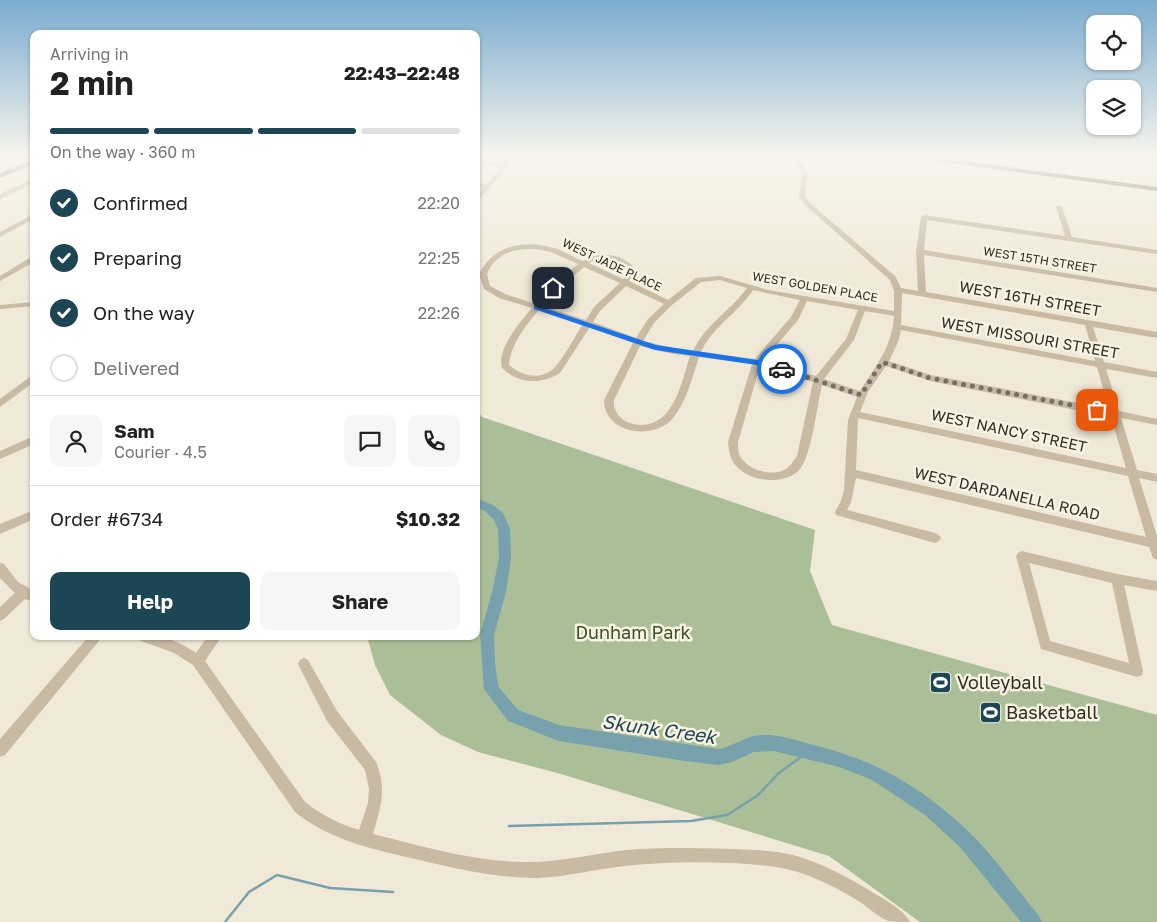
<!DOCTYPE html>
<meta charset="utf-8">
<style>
body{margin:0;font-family:"Golos Text",sans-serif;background:#f6f6f6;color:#222;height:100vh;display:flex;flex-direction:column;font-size:19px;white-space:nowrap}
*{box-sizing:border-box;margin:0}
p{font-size:16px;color:#767676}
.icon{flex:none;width:28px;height:28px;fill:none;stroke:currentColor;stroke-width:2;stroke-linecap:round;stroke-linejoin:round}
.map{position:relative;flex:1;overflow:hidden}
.drawer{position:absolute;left:30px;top:30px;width:450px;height:610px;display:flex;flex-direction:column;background:#fff;border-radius:10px;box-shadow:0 1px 4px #0004}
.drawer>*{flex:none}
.controls{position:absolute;left:1086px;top:15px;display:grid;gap:10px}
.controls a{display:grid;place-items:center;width:55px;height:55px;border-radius:10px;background:#fff;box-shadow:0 1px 4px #0004;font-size:25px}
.pin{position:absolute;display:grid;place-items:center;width:42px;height:42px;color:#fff;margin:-21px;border-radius:10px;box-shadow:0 2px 8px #0006}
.courier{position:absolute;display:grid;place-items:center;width:50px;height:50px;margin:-25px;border:4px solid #1a73e8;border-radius:50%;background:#fff;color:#222;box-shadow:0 1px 6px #0007}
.summary em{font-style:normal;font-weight:700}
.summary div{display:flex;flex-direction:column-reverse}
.summary{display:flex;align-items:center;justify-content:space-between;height:85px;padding:0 20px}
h1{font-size:32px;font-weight:700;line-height:38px}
.bar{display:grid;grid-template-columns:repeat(4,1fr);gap:8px 5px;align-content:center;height:60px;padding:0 20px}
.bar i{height:6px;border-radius:4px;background:#e0e0e0}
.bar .selected{background:#1c4653}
.bar p{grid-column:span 4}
.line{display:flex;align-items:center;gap:12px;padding:0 20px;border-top:1px solid #e0e0e0}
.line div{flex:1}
.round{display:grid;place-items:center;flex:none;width:52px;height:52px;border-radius:10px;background:#f6f6f6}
ol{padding:0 20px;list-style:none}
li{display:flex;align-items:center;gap:15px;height:55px}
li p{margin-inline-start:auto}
li .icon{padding:5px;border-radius:50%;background:#1c4653;color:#fff;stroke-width:4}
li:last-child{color:#767676}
li i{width:28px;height:28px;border:2px solid #e0e0e0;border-radius:50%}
.primary-button{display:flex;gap:10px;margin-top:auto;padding:10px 20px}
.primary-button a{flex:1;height:58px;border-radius:10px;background:#1c4653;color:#fff;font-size:20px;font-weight:700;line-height:58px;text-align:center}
.primary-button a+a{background:#f6f6f6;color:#222}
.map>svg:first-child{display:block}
</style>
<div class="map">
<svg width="1157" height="922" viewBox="0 0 1157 922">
<rect width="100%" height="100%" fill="#f0e9d7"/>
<polygon fill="#aabf97" points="476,409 482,417 815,530 810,571 832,625 1157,715 1157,922 920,922 829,856 561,774 478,752 441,735 390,695 375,665 367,636 476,636"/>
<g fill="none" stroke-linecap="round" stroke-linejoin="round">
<g stroke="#76a1ad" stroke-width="2.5">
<polyline points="509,826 691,821 727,815 757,796 779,773 809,751"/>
<polyline points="225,922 249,892 277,875 330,888 393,892"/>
</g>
<path fill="#76a1ad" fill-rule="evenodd" d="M 476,498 L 493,505 L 503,513 L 510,529 L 511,558 L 506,592 L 494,635 L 495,663 L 498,686 L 518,710 L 559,725 L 718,749 C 731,747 741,739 754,736 C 774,732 794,740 814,745 C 876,760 925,789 971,834 C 995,858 1017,889 1039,916 L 1042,922 L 1021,922 L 960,847 L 925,815 L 872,780 L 839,767 L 774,751 L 754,752 L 732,762 L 718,765 L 685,761 L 559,741 L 508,721 L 484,689 L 480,635 L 492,592 L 499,558 L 498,529 L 494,520 L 485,511 L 476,508 Z"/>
<g fill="#c8baa3" fill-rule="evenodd">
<polygon points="511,156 517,156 476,203 476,197 484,187 476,186 476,182 487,184 501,167 476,163 476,159 504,164"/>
<path d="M 790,156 L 796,156 L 808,173 L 805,196 L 810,203 L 896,277 L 901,288 L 918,291 L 916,252 L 921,217 L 924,215 L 1065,236 L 1056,207 L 1059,205 L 1062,207 L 1072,237 L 1157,250 L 1157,254 L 927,220 L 924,250 L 1157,288 L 1157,292 L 924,255 L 926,292 L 1157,332 L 1157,338 L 1093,327 L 1104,362 L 1157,372 L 1157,378 L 1106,369 L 1119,411 L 1157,419 L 1157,425 L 1121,418 L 1137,470 L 1157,474 L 1157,482 L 1139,478 L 1157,536 L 1157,560 L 1153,558 L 1149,547 L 856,478 L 851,502 L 847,510 L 935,533 L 939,535 L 941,538 L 939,541 L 935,543 L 836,515 L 835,512 L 841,501 L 844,490 L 848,420 L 857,397 L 822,385 C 817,405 812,454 800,469 C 785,486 751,482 737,467 C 730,460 729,451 728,442 L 752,364 L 699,357 C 692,378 687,401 673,418 C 654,441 604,434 604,400 L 633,343 L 590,327 L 560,373 C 540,385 519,384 502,368 C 496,350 520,322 532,308 L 499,298 L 484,289 L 479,274 C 493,245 525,239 554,248 C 564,251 573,257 583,261 C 598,251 619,253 633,266 L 634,273 L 629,281 L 668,300 L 696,278 L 720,276 L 768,290 L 894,311 L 894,291 L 890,280 L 804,204 L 799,196 L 802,173 ZM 536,249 L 551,252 L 578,264 L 554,284 L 535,304 L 505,294 L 490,286 L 487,274 C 496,253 514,248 536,249 ZM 601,258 L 618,262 L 625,267 L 626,273 L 623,279 L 589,263 ZM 584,267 L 620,283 L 594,307 L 586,320 L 542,306 L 559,288 ZM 720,280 L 747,288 C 730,311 705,325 693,351 L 673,348 L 643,341 L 654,323 L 672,305 L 701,282 ZM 626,286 L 664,304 L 648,319 L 636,338 L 593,322 L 600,311 ZM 753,290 L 800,300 L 791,317 L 755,359 L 701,352 C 712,327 738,313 753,290 ZM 902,293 L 1085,325 L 1095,361 L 901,325 ZM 807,301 L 858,310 L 846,339 L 816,376 L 763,361 L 798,320 ZM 539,310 L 583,324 C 576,335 561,363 552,370 C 539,380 521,376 509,365 C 511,344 525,326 539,310 ZM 865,311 L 894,316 C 892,348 876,365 860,391 L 824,379 L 854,340 ZM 901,330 L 1097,367 L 1109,409 L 931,375 L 889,361 L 898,342 ZM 640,346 L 673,354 L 690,356 C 682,380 675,424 642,425 C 637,425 632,424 627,422 C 618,417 613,410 614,400 ZM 760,366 L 813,382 L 797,456 C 793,462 790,467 784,470 C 769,477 745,469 739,454 C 738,450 738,446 738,442 ZM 886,366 L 930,381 L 1111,417 L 1126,468 L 860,412 L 868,392 ZM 858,418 L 1128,476 L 1146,537 L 856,470 Z"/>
<polygon points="34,178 34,183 0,199 0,194"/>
<polygon points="34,214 34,219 0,237 0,232"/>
<polygon points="31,257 34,257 34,262 0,281 0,276"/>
<polygon points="34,302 34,306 0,309 0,305"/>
<polygon points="34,374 34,382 0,407 0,399"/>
<polygon points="34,436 34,444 0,459 0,451"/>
<polygon points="34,510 34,519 0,534 0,524"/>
<path d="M 1022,551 L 1117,574 L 1157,581 L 1157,591 L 1124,585 L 1143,671 L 1142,675 L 1137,677 L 1041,649 L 1016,556 L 1018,553 ZM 1029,563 L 1112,583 L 1129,663 L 1050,641 Z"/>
<polygon points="0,563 4,564 18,582 34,591 34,602 25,599 4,619 0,621 0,607 15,593 0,578"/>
<polygon points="89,636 103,636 5,755 0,757 0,739"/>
<path d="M 137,636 C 163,636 174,638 196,653 L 208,636 L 222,636 L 205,661 L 305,802 C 322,815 339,824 359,830 L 368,803 L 369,789 L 365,770 L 327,721 L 298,664 L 300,660 L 304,658 L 308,660 L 337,711 L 376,762 C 387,789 381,807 373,834 C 421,846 472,861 522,862 C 558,863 591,854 627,850 C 662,847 698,848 733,849 C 753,850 774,850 793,855 C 820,862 845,876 869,890 C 880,897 905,910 910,922 C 904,922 893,922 888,921 C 878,917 869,908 860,902 C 834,886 807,872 776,867 C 731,861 671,861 626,866 C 596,869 566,877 536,878 C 490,878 446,866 402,856 C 363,847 326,837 295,812 L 193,665 L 174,653 L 139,640 Z"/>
</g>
<g fill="#756656" fill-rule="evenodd">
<polygon points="909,156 928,156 1157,187 1157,191 913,158"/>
<polygon points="34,159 34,164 0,178 0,173"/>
</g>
</g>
<linearGradient id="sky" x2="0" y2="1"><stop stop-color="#7aacd0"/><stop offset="0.55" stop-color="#f8f5ed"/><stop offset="1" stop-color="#f8f5ed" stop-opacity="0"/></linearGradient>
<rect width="1157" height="285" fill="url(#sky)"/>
<polygon fill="#1a73e8" points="551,286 556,288 541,307 656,345 757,360 786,369 782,371 757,365 655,350 534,309 534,306"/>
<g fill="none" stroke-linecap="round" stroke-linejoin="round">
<polyline stroke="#756e63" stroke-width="5" stroke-dasharray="0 9" points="782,369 861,395 882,362 930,378 1097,410"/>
</g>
<defs>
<symbol id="stadium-square" viewBox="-11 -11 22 22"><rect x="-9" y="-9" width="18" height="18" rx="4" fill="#1c4653" stroke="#f8f2e3"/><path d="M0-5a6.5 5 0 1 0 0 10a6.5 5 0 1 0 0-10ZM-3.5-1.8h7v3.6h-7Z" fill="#fff"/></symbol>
</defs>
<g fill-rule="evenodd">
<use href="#stadium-square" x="928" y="670" width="25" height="25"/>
<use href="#stadium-square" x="978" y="700" width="25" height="25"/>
</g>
<g text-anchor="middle" stroke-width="5" stroke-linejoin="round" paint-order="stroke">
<g font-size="12" fill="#332c25" stroke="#f8f2e3">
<text transform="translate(1040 260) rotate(9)" y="4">WEST 15TH STREET</text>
<text transform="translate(612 265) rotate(25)" y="4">WEST JADE PLACE</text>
<text transform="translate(815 287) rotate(10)" y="4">WEST GOLDEN PLACE</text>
</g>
<g font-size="15" fill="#332c25" stroke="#f8f2e3">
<text transform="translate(1030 299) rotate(10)" y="5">WEST 16TH STREET</text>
<text transform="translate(1030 338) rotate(10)" y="5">WEST MISSOURI STREET</text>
<text transform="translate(1009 431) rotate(12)" y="5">WEST NANCY STREET</text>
<text transform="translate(1007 494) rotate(13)" y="5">WEST DARDANELLA ROAD</text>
</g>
<g font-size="18" fill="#3b5129" stroke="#f8f2e3">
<text x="633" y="639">Dunham Park</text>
</g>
<g font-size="18" fill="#332c25" stroke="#f8f2e3" text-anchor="start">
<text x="957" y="689">Volleyball</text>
<text x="1006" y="719">Basketball</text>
</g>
<g font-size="19" font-style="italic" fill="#1c4653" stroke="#f8f2e3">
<text transform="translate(659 729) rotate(8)" y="7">Skunk Creek</text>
</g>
</g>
</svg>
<div class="controls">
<a><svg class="icon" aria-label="locate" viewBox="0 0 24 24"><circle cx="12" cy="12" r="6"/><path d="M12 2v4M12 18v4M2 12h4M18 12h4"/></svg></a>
<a><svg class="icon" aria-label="layers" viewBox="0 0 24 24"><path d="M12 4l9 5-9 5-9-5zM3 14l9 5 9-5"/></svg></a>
</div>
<div class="pin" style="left:1097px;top:410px;background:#ea580c"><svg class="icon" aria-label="bag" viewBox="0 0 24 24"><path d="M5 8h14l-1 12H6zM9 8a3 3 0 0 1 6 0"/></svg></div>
<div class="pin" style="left:553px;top:288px;background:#1f2937"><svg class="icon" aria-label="home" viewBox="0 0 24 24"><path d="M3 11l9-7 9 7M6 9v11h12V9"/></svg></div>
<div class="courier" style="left:782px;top:369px"><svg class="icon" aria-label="car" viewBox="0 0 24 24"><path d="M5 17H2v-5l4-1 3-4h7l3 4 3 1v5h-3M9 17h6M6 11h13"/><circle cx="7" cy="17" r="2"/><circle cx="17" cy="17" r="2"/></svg></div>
<section class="drawer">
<div class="summary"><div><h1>2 min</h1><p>Arriving in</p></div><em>22:43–22:48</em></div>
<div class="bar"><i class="selected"></i><i class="selected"></i><i class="selected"></i><i></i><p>On the way · 360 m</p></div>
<ol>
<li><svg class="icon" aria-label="check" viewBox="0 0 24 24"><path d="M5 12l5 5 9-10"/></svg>Confirmed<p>22:20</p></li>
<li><svg class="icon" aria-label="check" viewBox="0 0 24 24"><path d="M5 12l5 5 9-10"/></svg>Preparing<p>22:25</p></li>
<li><svg class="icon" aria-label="check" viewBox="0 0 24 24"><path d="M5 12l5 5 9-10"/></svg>On the way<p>22:26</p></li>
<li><i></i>Delivered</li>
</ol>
<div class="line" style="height:90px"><a class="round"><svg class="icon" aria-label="person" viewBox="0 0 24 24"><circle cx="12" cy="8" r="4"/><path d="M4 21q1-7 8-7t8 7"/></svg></a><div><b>Sam</b><p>Courier · 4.5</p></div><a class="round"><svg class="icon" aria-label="chat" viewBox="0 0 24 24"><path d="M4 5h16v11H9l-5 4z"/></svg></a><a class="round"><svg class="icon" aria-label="phone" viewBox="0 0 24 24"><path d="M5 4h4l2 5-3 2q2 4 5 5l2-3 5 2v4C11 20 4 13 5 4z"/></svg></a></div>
<div class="line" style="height:65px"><div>Order #6734</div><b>$10.32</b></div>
<div class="primary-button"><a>Help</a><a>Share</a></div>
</section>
</div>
